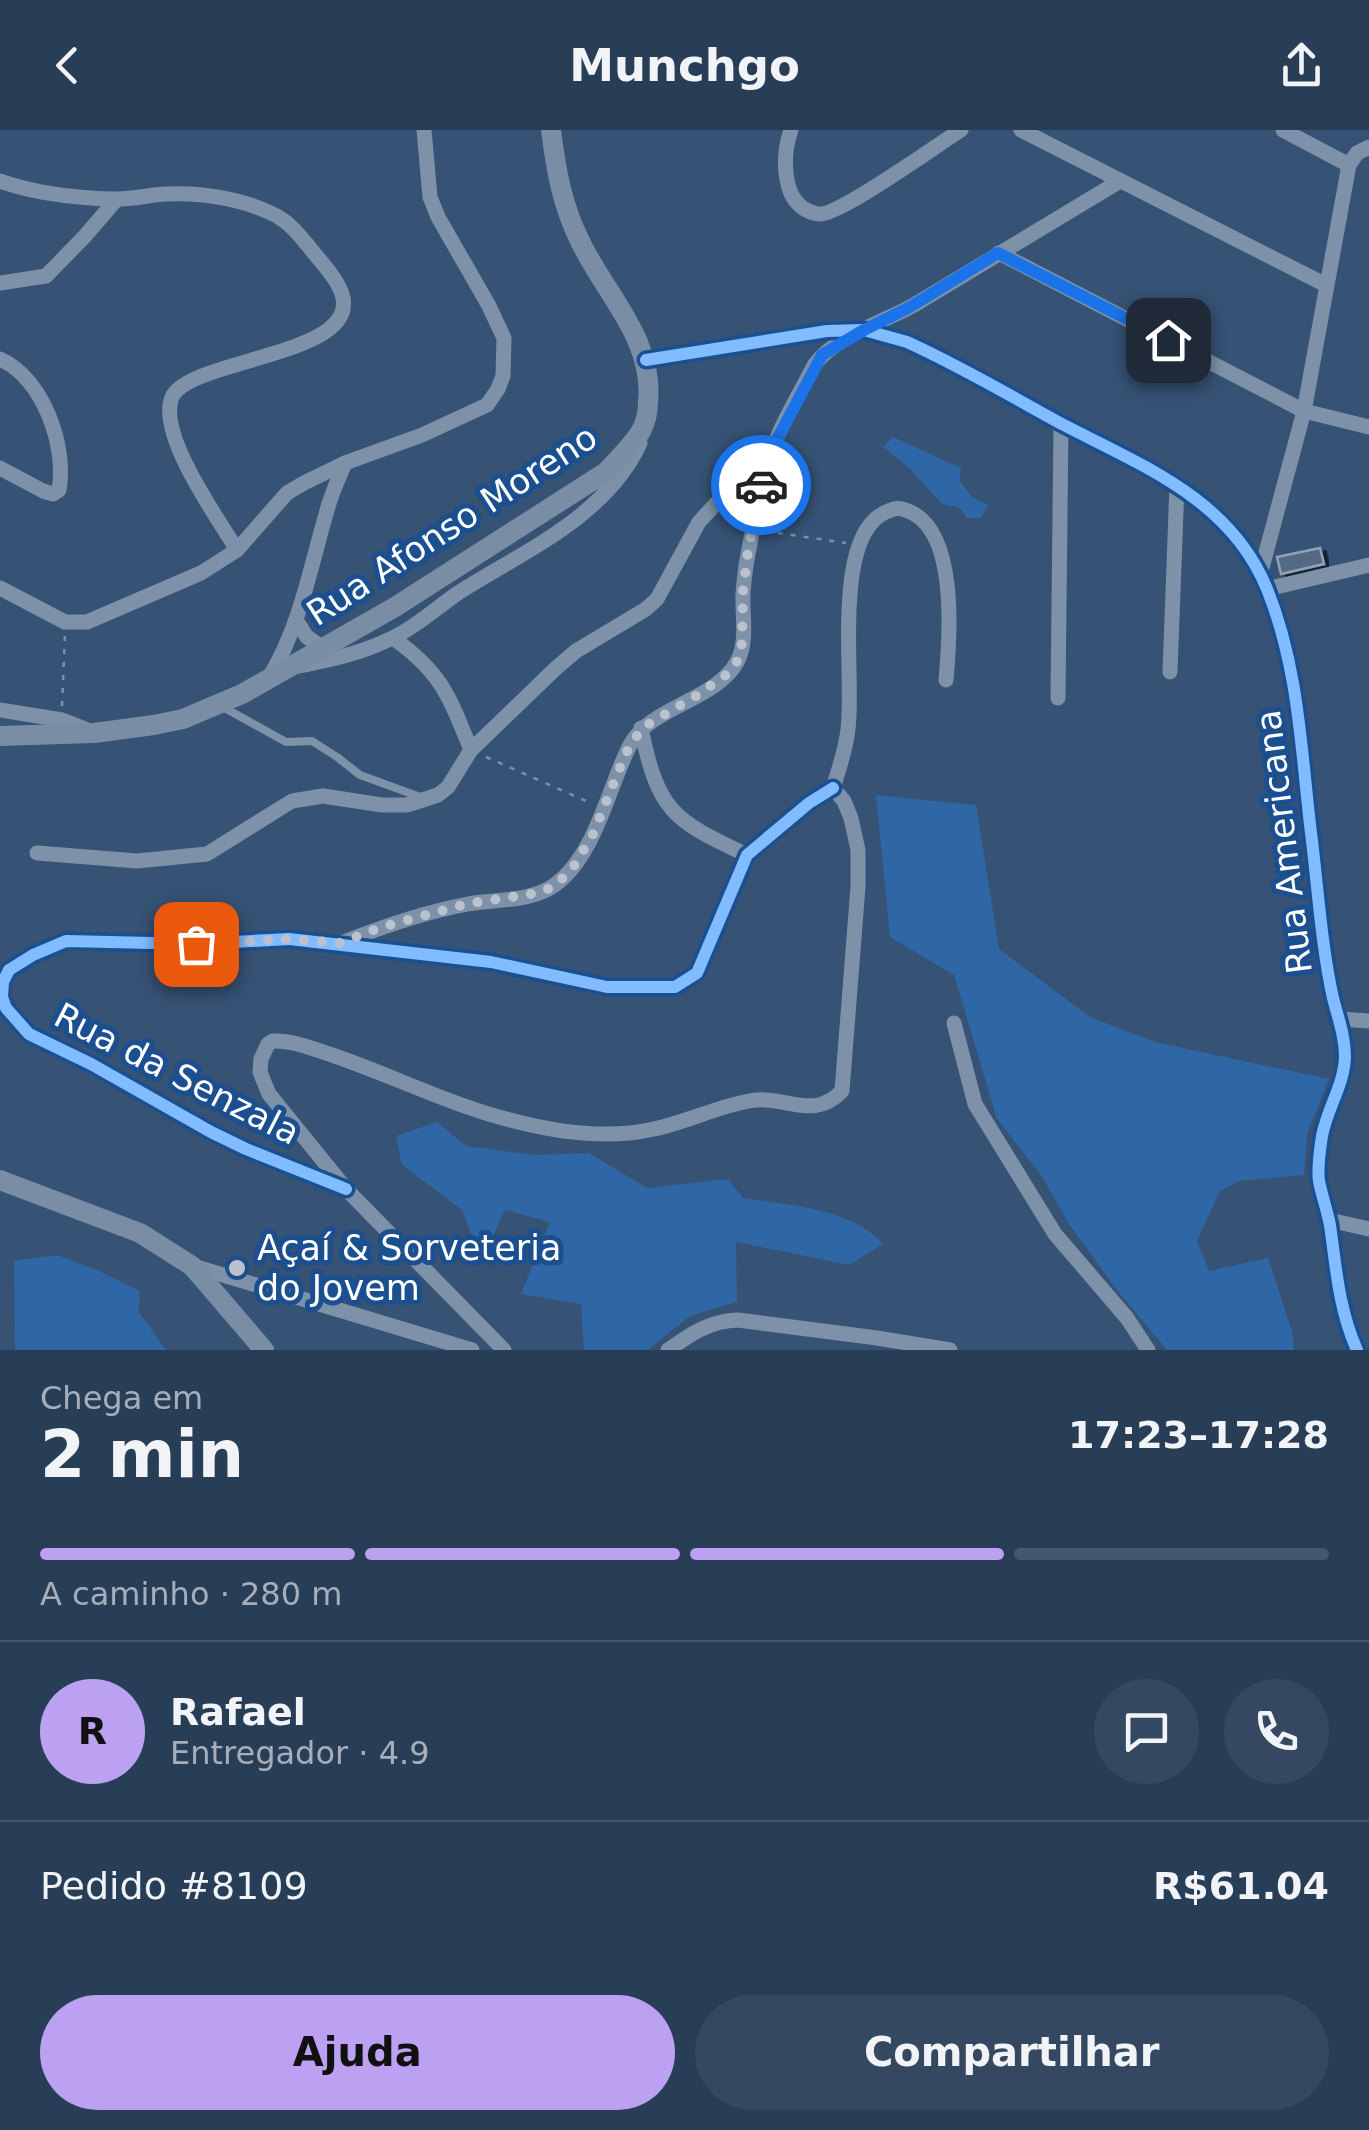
<!DOCTYPE html>
<html lang="pt">
<meta charset="utf-8">
<style>
body{margin:0;font-family:"DejaVu Sans",sans-serif;background:#344961;color:#f1f3f6;height:100vh;display:flex;flex-direction:column;font-size:38px;white-space:nowrap}
*{box-sizing:border-box;margin:0}
p{font-size:32px;color:#a5aeba}
.icon{flex:none;width:55px;height:55px;fill:none;stroke:currentColor;stroke-width:2;stroke-linecap:round;stroke-linejoin:round}
.map{position:relative;height:1220px;overflow:hidden}
.sheet{display:flex;flex-direction:column;background:#283e57;flex:1}
.sheet>*{flex:none}
.pin{position:absolute;display:grid;place-items:center;width:85px;height:85px;color:#fff;margin:-42px;border-radius:20px;box-shadow:0 5px 15px #0006}
.courier{position:absolute;display:grid;place-items:center;width:100px;height:100px;margin:-50px;border:8px solid #1a73e8;border-radius:50%;background:#fff;color:#222;box-shadow:0 2px 12px #0007}
.overview em{font-style:normal;font-weight:800}
.overview div{display:flex;flex-direction:column-reverse}
.overview{display:flex;align-items:center;justify-content:space-between;height:170px;padding:0 40px}
h1{font-size:65px;font-weight:800;line-height:75px}
.bar{display:grid;grid-template-columns:repeat(4,1fr);gap:15px 10px;align-content:center;height:120px;padding:0 40px}
.bar i{height:12px;border-radius:8px;background:#44576d}
.bar .active{background:#bca0f2}
.bar p{grid-column:span 4}
.line{display:flex;align-items:center;gap:25px;padding:0 40px;border-top:2px solid #44576d}
.line div{flex:1}
.round{display:grid;place-items:center;flex:none;width:105px;height:105px;border-radius:52px;background:#344961}
.action{display:flex;gap:20px;margin-top:auto;padding:20px 40px}
.action a{flex:1;height:115px;border-radius:60px;background:#bca0f2;color:#111;font-size:40px;font-weight:800;line-height:115px;text-align:center}
.action a+a{background:#344961;color:#f1f3f6}
header{display:flex;justify-content:space-between;align-items:center;height:130px;padding:0 40px;background:#283e57;font-size:45px;font-weight:800}
.map>svg:first-child{display:block}
</style>
<header><svg class="icon" aria-label="back" viewBox="0 0 24 24"><path d="M15 5l-7 7 7 7"/></svg>Munchgo<svg class="icon" aria-label="share" viewBox="0 0 24 24"><path d="M12 15V3M7 8l5-5 5 5M5 13v7h14v-7"/></svg></header>
<div class="map">
<svg width="1369" height="1220" viewBox="0 0 1369 1220">
<defs>
<filter id="shadow"><feDropShadow dx="5.5" dy="3.5" stdDeviation="0" flood-color="#0009"/></filter>
</defs>
<rect width="100%" height="100%" fill="#365274"/>
<g fill="#2f66a5">
<polygon points="893,307 961,338 960,351 972,367 988,375 981,388 967,388 960,378 942,374 909,338 883,317"/>
<polygon points="876,665 976,675 999,819 1090,887 1155,912 1329,949 1307,1004 1304,1045 1239,1051 1220,1061 1197,1111 1209,1141 1268,1128 1292,1201 1294,1220 1167,1220 1116,1159 1069,1094 1041,1045 997,989 954,845 890,807"/>
<path d="M 437,992 L 466,1016 L 534,1025 L 589,1023 L 647,1058 L 728,1049 L 743,1068 C 787,1075 852,1078 883,1114 L 849,1135 L 736,1112 L 737,1172 L 690,1186 L 648,1220 L 584,1220 L 581,1174 L 521,1164 L 550,1092 L 505,1080 L 491,1110 L 476,1117 L 462,1080 L 402,1035 L 396,1006 Z"/>
<polygon points="57,1125 97,1140 140,1161 139,1182 166,1220 15,1220 14,1131"/>
</g>
<polygon fill="#526984" stroke="#92a2b6" stroke-width="2.5" filter="url(#shadow)" points="1320,418 1324,434 1281,444 1277,427"/>
<g fill="none" stroke-linecap="round" stroke-linejoin="round">
<g stroke="#7d92a8" stroke-width="2.5" stroke-dasharray="5 8" stroke-linecap="butt">
<polyline points="765,401 846,413"/>
<polyline points="62,576 65,504"/>
<polyline points="486,627 593,674"/>
</g>
<polyline stroke="#7d92a8" stroke-width="8" points="221,576 286,612 312,611 337,627 360,645 423,668"/>
<g stroke="#7d92a8" stroke-width="15">
<path d="M 791,0 C 784,21 783,40 790,61 C 795,74 806,83 820,84 C 840,85 937,15 961,0"/>
<polyline points="1021,0 1326,155"/>
<polyline points="1283,0 1349,35"/>
<path d="M 0,51 C 34,63 76,68 113,69 C 130,70 148,65 166,64 C 201,62 245,69 277,86 C 291,94 300,106 310,118 C 320,131 340,151 343,168 C 355,228 181,229 171,270 C 160,308 217,387 237,420"/>
<polyline points="999,123 1304,281 1369,297"/>
<polyline points="0,153 46,146 85,106 116,70"/>
<path d="M 0,229 C 43,248 67,316 59,360 L 53,364 L 43,361 L 0,338"/>
<path d="M 646,230 L 827,201 L 864,200 L 907,212 C 960,236 1009,265 1060,293 C 1140,335 1230,368 1267,459 C 1300,541 1301,625 1312,711 C 1318,761 1322,819 1333,868 C 1338,888 1345,906 1345,927 C 1344,955 1327,979 1322,1006 C 1320,1020 1317,1037 1319,1051 C 1322,1066 1327,1080 1330,1095 C 1336,1138 1339,1180 1357,1220"/>
<polyline points="1260,445 1304,281 1349,35 1357,23 1369,17"/>
<polyline points="0,458 65,492 87,492 201,443 237,420 287,363 304,353 345,333 422,305 487,275 498,259 503,246 504,208 489,176 438,87 430,67 424,0"/>
<polyline points="1267,459 1369,435"/>
<polyline points="296,490 307,507 323,518"/>
<path d="M 393,508 C 442,543 449,566 471,620"/>
<path d="M 299,536 C 329,530 359,524 388,510 C 413,499 435,479 458,463 C 522,422 606,387 640,313"/>
<polyline points="1170,542 1177,355"/>
<path d="M 270,546 C 300,496 310,439 326,384 C 330,367 338,350 345,333"/>
<polyline points="1058,568 1061,293"/>
<polyline points="0,580 62,590 90,601"/>
<path d="M 641,598 C 658,681 672,690 747,725"/>
<path d="M 833,658 C 839,639 846,619 848,599 C 855,549 831,406 886,382 C 895,378 899,377 908,381 C 958,400 950,507 946,550"/>
<polyline points="37,723 137,731 207,724 292,671 323,666 382,675 407,675 438,665 448,657 471,620 555,539 576,521 646,479 657,469 699,392 723,366 752,344 767,325"/>
<path d="M 344,812 C 384,796 425,782 468,774 C 495,769 533,772 556,754 C 596,724 608,658 630,615 C 651,576 715,571 737,532 C 748,512 742,486 743,464 C 744,449 746,433 749,419 C 755,387 760,353 771,322 C 782,292 800,263 815,234 C 836,206 884,192 914,175 C 983,134 1051,92 1120,51"/>
<polyline points="1341,889 1369,891"/>
<polyline points="954,893 975,974 1055,1104 1127,1188 1148,1220"/>
<polyline points="346,1059 246,1019 211,1002 91,934 29,904 6,878 2,867 3,852 9,840 33,825 66,811 196,814 289,809 491,832 607,857 675,857 697,843 747,725 809,673 833,658"/>
<polyline points="1329,1090 1369,1099"/>
<polyline points="193,1136 472,1220"/>
<path d="M 504,1220 L 346,1059 L 269,964 L 260,942 L 261,929 L 268,914 L 273,911 C 293,910 313,919 332,925 C 394,946 454,977 518,992 C 562,1003 610,1009 654,999 C 686,992 717,977 749,971 C 786,964 812,992 842,961 L 858,757 L 858,720 L 851,688 L 844,671 L 833,658"/>
<path d="M 668,1220 C 691,1204 709,1191 738,1190 L 877,1208 L 950,1220"/>
</g>
<g stroke="#798da4" stroke-width="20">
<path d="M 0,606 L 94,603 L 154,595 L 183,589 L 242,564 L 395,477 L 606,342 C 618,329 632,316 641,301 C 646,292 648,281 648,271 C 654,209 605,164 580,111 C 562,75 556,40 551,0"/>
<polyline points="0,1050 140,1103 192,1136 264,1220"/>
</g>
<defs>
<g id="cycleway">
<path d="M 646,230 L 827,201 L 864,200 L 907,212 C 960,236 1009,265 1060,293 C 1140,335 1230,368 1267,459 C 1300,541 1301,625 1312,711 C 1318,761 1322,819 1333,868 C 1338,888 1345,906 1345,927 C 1344,955 1327,979 1322,1006 C 1320,1020 1317,1037 1319,1051 C 1322,1066 1327,1080 1330,1095 C 1336,1138 1339,1180 1357,1220"/>
<polyline points="346,1059 246,1019 211,1002 91,934 29,904 6,878 2,867 3,852 9,840 33,825 66,811 196,814 289,809 491,832 607,857 675,857 697,843 747,725 809,673 833,658"/>
</g>
</defs>
<use href="#cycleway" stroke="#1b4f8f" stroke-width="19"/>
<use href="#cycleway" stroke="#80bcff" stroke-width="12"/>
</g>
<g fill="none" stroke-linecap="round" stroke-linejoin="round">
<polyline stroke="#b9c2ce" stroke-width="10" stroke-dasharray="0 18" points="196,814 289,809 340,813 382,797 466,774 538,763 555,756 574,736 593,704 626,623 642,598 696,566 726,545 738,530 742,513 743,461 748,421 761,355"/>
<polyline stroke="#1a73e8" stroke-width="12" points="761,355 772,319 822,225 864,200 910,177 998,123 1168,210"/>
</g>
<circle fill="#b9c2ce" stroke="#1b4f8f" stroke-width="4" cx="237" cy="1138" r="10"/>
<g text-anchor="middle" stroke-width="10" stroke-linejoin="round" paint-order="stroke">
<g font-size="35" fill="#fff" stroke="#1b4f8f">
<text transform="translate(452 395) rotate(-33)" y="12">Rua Afonso Moreno</text>
<text transform="translate(1284 712) rotate(-97)" y="12">Rua Americana</text>
<text transform="translate(177 944) rotate(27)" y="12">Rua da Senzala</text>
</g>
<g font-size="35" fill="#fff" stroke="#1b4f8f" text-anchor="start">
<text x="257" y="1130">Açaí &amp; Sorveteria<tspan x="257" dy="40">do Jovem</tspan></text>
</g>
</g>
</svg>
<div class="pin" style="left:196px;top:814px;background:#ea580c"><svg class="icon" aria-label="bag" viewBox="0 0 24 24"><path d="M5 8h14l-1 12H6zM9 8a3 3 0 0 1 6 0"/></svg></div>
<div class="pin" style="left:1168px;top:210px;background:#1f2937"><svg class="icon" aria-label="home" viewBox="0 0 24 24"><path d="M3 11l9-7 9 7M6 9v11h12V9"/></svg></div>
<div class="courier" style="left:761px;top:355px"><svg class="icon" aria-label="car" viewBox="0 0 24 24"><path d="M5 17H2v-5l4-1 3-4h7l3 4 3 1v5h-3M9 17h6M6 11h13"/><circle cx="7" cy="17" r="2"/><circle cx="17" cy="17" r="2"/></svg></div>
</div>
<section class="sheet">
<div class="overview"><div><h1>2 min</h1><p>Chega em</p></div><em>17:23–17:28</em></div>
<div class="bar"><i class="active"></i><i class="active"></i><i class="active"></i><i></i><p>A caminho · 280 m</p></div>
<div class="line" style="height:180px"><b class="round" style="background:#bca0f2;color:#111">R</b><div><b>Rafael</b><p>Entregador · 4.9</p></div><a class="round"><svg class="icon" aria-label="chat" viewBox="0 0 24 24"><path d="M4 5h16v11H9l-5 4z"/></svg></a><a class="round"><svg class="icon" aria-label="phone" viewBox="0 0 24 24"><path d="M5 4h4l2 5-3 2q2 4 5 5l2-3 5 2v4C11 20 4 13 5 4z"/></svg></a></div>
<div class="line" style="height:130px"><div>Pedido #8109</div><b>R$61.04</b></div>
<div class="action"><a>Ajuda</a><a>Compartilhar</a></div>
</section>
